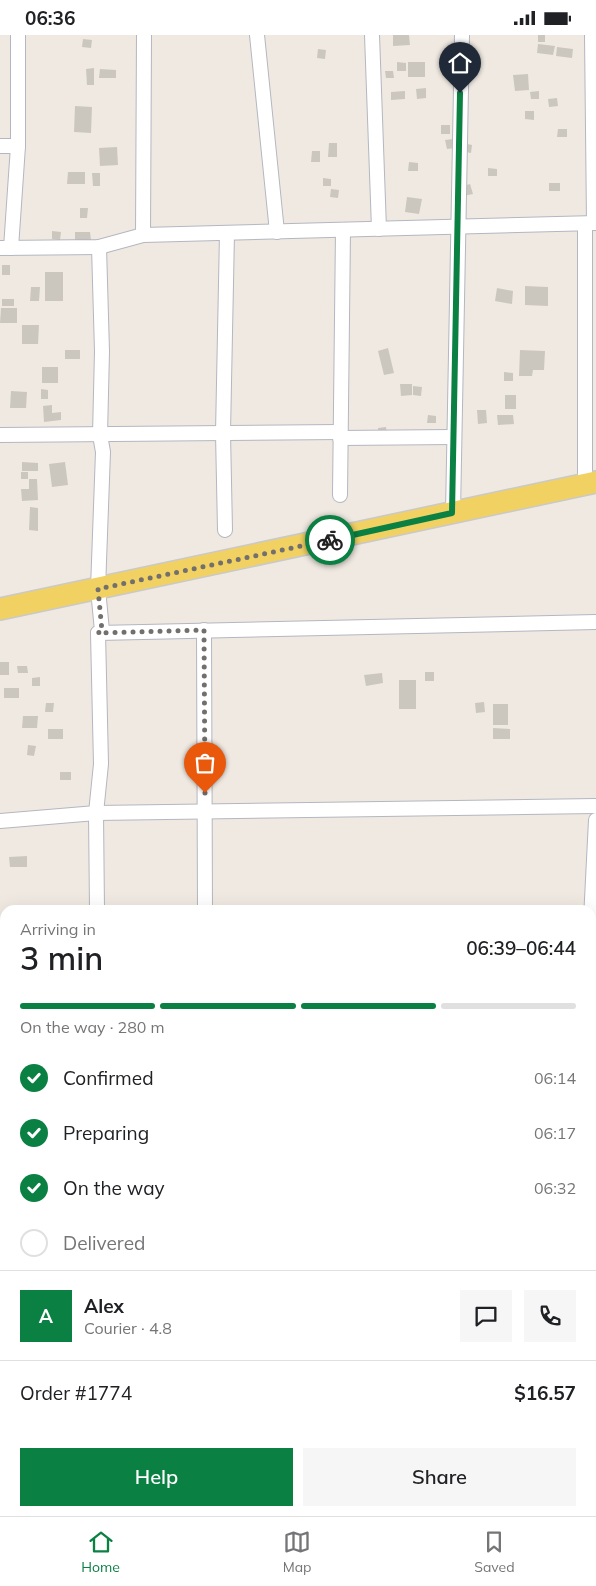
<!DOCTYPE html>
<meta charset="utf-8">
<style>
body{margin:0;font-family:Mulish,sans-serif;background:#f6f6f6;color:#202124;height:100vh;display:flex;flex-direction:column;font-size:19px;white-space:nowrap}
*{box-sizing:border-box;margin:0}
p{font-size:16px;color:#757577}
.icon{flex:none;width:28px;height:28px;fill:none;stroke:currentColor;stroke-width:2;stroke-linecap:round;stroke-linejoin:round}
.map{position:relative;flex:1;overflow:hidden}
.side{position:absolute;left:0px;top:870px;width:596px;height:611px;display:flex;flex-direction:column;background:#fff;border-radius:15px 15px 0 0;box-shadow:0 5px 20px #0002}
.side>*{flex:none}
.pin{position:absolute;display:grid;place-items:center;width:42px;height:42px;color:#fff;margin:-51px -21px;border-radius:50% 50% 50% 0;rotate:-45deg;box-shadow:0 0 5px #0007}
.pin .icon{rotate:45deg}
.courier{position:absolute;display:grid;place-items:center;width:50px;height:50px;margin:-25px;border:4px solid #0b8043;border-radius:50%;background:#fff;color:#222;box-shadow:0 1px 6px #0007}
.head em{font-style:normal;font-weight:600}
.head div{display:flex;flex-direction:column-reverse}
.head{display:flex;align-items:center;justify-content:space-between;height:85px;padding:0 20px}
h1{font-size:32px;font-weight:600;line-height:38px}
.bar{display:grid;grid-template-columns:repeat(4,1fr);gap:8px 5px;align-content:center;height:60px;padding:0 20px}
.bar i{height:6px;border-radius:4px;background:#e0e0e0}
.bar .selected{background:#0b8043}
.bar p{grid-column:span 4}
.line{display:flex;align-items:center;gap:12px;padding:0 20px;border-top:1px solid #e0e0e0}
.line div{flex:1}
.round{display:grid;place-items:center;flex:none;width:52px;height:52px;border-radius:0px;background:#f6f6f6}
ol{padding:0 20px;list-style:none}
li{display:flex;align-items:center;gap:15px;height:55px}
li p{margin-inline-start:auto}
li .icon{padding:5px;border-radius:50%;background:#0b8043;color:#fff;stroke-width:4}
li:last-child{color:#757577}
li i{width:28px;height:28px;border:2px solid #e0e0e0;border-radius:50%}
.cta{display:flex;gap:10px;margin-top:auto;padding:10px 20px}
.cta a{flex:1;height:58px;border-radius:0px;background:#0b8043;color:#fff;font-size:20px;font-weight:600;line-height:58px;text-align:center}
.cta a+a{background:#f6f6f6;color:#202124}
.status{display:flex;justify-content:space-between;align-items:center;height:35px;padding:0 25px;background:#fff;direction:ltr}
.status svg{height:14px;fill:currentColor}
.dock{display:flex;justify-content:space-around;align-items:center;height:70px;border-top:1px solid #e0e0e0;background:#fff;font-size:14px;color:#757577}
.dock a{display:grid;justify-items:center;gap:2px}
.dock .selected{color:#0b8043}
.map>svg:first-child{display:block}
</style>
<div class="status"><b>06:36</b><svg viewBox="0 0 49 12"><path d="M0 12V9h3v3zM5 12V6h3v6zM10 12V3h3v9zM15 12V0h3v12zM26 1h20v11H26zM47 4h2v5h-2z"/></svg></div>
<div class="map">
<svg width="596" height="1481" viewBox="0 0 596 1481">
<rect width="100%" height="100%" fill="#efe9e1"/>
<g fill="#cbc7bf">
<polygon points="393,0 409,0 410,10 393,11"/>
<rect x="538" y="0" width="7" height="7"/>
<polygon points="83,4 92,5 91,13 82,12"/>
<polygon points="538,9 555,11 553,20 537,18"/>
<polygon points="557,12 573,14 572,23 556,21"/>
<polygon points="318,14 326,15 325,24 317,23"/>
<polygon points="397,27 406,28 406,36 397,36"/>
<rect x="408" y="27" width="17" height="15"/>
<polygon points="94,33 94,50 87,50 86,34"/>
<polygon points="100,34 116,35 116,43 99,43"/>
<polygon points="385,36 393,36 394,43 386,43"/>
<polygon points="528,39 529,55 515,56 513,40"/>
<polygon points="426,53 426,63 417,64 416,54"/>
<polygon points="405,56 405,64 391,65 391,57"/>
<polygon points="539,56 539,64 531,64 530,57"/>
<polygon points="557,63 558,71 549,72 548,64"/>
<polygon points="75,71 92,72 91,98 74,97"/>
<polygon points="525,76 534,76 534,85 525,84"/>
<rect x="441" y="90" width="9" height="9"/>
<polygon points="558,94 567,94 567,102 557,102"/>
<polygon points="453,104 455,113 447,114 445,105"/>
<polygon points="329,108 337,108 337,122 328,122"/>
<polygon points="463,108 472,110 471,118 461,116"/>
<polygon points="117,112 118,130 100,131 99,113"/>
<polygon points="312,116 320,116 320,127 311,127"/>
<polygon points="409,127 418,128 418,136 408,136"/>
<polygon points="488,133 497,134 497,141 488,141"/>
<polygon points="68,137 85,137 85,149 67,149"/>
<polygon points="92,138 100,138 100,151 93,151"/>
<polygon points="323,143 331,144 331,151 323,151"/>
<rect x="549" y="148" width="11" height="8"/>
<polygon points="470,149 473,159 463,161 460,152"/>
<polygon points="331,154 339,155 338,163 330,162"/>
<polygon points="407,162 422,164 419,179 405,177"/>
<polygon points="80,173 88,173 87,183 80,183"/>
<polygon points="52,196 61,197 60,205 52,204"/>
<polygon points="75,197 90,197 91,205 75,206"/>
<rect x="2" y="230" width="8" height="10"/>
<rect x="45" y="237" width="18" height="29"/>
<polygon points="525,251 548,252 548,271 525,270"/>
<polygon points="31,252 40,252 39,266 30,266"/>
<polygon points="497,253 513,256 512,269 495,266"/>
<rect x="2" y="264" width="12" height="7"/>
<polygon points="1,273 17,273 17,288 0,288"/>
<polygon points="22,290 39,290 38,309 22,309"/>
<polygon points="388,313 394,338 384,340 378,316"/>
<rect x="65" y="315" width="15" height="9"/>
<polygon points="520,315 545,316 544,335 533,335 532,341 519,341"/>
<rect x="42" y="332" width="16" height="16"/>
<polygon points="504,337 513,338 513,346 504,346"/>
<polygon points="400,349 412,349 412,360 401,361"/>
<polygon points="413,351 422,352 421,361 413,360"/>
<polygon points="41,354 48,355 48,364 41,364"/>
<polygon points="11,356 27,357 26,373 10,373"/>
<rect x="505" y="360" width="11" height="14"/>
<polygon points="52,370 52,378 61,377 61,385 44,387 43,371"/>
<polygon points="477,375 486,375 487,388 478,389"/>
<polygon points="428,380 436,381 436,388 427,388"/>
<polygon points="497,380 513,380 514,389 498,390"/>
<polygon points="386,392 387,400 379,401 378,393"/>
<polygon points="22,427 38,428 38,436 22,436"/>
<polygon points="65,427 68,450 52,452 49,429"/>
<rect x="21" y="437" width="7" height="7"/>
<polygon points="29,444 37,444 38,465 22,466 21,454 29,454"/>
<polygon points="30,472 38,473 38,496 29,495"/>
<rect x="0" y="627" width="9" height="13"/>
<polygon points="17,631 27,631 28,638 18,638"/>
<rect x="425" y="637" width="9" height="9"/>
<polygon points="382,638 383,648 366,651 364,640"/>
<polygon points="40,642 40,651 32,651 32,643"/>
<rect x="399" y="645" width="17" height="29"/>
<rect x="4" y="653" width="15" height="10"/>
<polygon points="484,667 485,677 476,678 475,668"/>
<polygon points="46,668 54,668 53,677 45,677"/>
<rect x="493" y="669" width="15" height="21"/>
<polygon points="23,681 38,681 37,693 22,693"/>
<polygon points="493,693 510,694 510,704 493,704"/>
<rect x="48" y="694" width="15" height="10"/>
<polygon points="28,710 36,711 34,721 27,720"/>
<rect x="60" y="737" width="11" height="8"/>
<polygon points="27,821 27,832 10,832 9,822"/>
</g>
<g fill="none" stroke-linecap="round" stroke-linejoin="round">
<defs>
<g id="minor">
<polyline points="257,0 277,197"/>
<polyline points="372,0 379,194"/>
<polyline points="592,0 594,188"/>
<polyline points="0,111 18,111"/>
<polyline points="143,200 144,0"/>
<polyline points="0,213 99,212 143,200 596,188"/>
<polyline points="11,213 18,111 18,0"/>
<polyline points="0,400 340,397"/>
<polyline points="340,403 454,402"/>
<polyline points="585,450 585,189"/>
<polyline points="340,460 343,195"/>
<polyline points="453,478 462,0"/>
<polyline points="225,495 223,398 227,198"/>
<polyline points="204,595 205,875"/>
<polyline points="98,598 596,587"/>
<polyline points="0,786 96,778 596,771"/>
<polyline points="97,875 96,778 101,729 98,598 102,596 98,554 103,417 100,400 102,316 99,212"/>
<polyline points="591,884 596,785"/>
<polyline points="591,978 596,978"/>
<polyline points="0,998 5,998"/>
<polyline points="591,1121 596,1121"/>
<polyline points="0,1204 5,1204"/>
<polyline points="591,1299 596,1299"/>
<polyline points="0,1403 5,1403"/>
<polyline points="110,1476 110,1481"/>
<polyline points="567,1477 596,1477"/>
<polyline points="215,1481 215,1476"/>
</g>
<polyline id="primary" points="0,574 596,447"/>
</defs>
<use href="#minor" stroke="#b4b7c1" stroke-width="16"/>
<use href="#primary" stroke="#c9c9c9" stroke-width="24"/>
<use href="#minor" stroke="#fff" stroke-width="14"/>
<use href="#primary" stroke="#f2d163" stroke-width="21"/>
</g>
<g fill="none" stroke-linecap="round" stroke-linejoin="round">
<polyline stroke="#726f6d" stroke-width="5" stroke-dasharray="0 9" points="205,758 204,595 98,598 102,596 98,554 330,505"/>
<polyline stroke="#0b8043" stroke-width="6" points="330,505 452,478 460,58"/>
</g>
</svg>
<div class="pin" style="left:205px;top:758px;background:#ea580c"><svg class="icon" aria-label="bag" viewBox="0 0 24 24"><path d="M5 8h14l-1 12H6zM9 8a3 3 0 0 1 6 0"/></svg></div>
<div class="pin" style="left:460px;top:58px;background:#1f2937"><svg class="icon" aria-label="home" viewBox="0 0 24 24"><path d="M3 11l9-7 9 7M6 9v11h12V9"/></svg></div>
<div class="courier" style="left:330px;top:505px"><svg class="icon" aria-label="bike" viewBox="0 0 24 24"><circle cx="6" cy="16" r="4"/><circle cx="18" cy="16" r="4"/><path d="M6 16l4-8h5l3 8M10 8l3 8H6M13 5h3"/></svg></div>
<section class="side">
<div class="head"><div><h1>3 min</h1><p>Arriving in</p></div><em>06:39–06:44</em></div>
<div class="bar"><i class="selected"></i><i class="selected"></i><i class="selected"></i><i></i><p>On the way · 280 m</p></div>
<ol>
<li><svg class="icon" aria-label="check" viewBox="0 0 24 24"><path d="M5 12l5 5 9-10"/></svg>Confirmed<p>06:14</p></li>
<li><svg class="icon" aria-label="check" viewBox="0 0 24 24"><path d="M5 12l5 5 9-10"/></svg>Preparing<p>06:17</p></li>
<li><svg class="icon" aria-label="check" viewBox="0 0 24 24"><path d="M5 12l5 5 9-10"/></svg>On the way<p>06:32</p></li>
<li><i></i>Delivered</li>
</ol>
<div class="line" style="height:90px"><b class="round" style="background:#0b8043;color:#fff">A</b><div><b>Alex</b><p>Courier · 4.8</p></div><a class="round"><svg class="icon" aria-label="chat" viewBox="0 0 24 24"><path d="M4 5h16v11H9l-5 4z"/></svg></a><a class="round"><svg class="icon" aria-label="phone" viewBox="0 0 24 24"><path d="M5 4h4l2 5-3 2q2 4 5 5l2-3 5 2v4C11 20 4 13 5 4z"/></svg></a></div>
<div class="line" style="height:65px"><div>Order #1774</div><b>$16.57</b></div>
<div class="cta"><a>Help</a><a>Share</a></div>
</section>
</div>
<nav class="dock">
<a class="selected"><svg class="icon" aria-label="home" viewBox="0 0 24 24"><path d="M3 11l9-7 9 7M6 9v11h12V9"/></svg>Home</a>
<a><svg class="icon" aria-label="map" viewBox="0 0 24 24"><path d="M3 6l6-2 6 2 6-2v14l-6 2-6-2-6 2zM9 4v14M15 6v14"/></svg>Map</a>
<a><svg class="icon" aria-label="saved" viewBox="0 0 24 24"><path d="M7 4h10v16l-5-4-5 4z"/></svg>Saved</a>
</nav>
